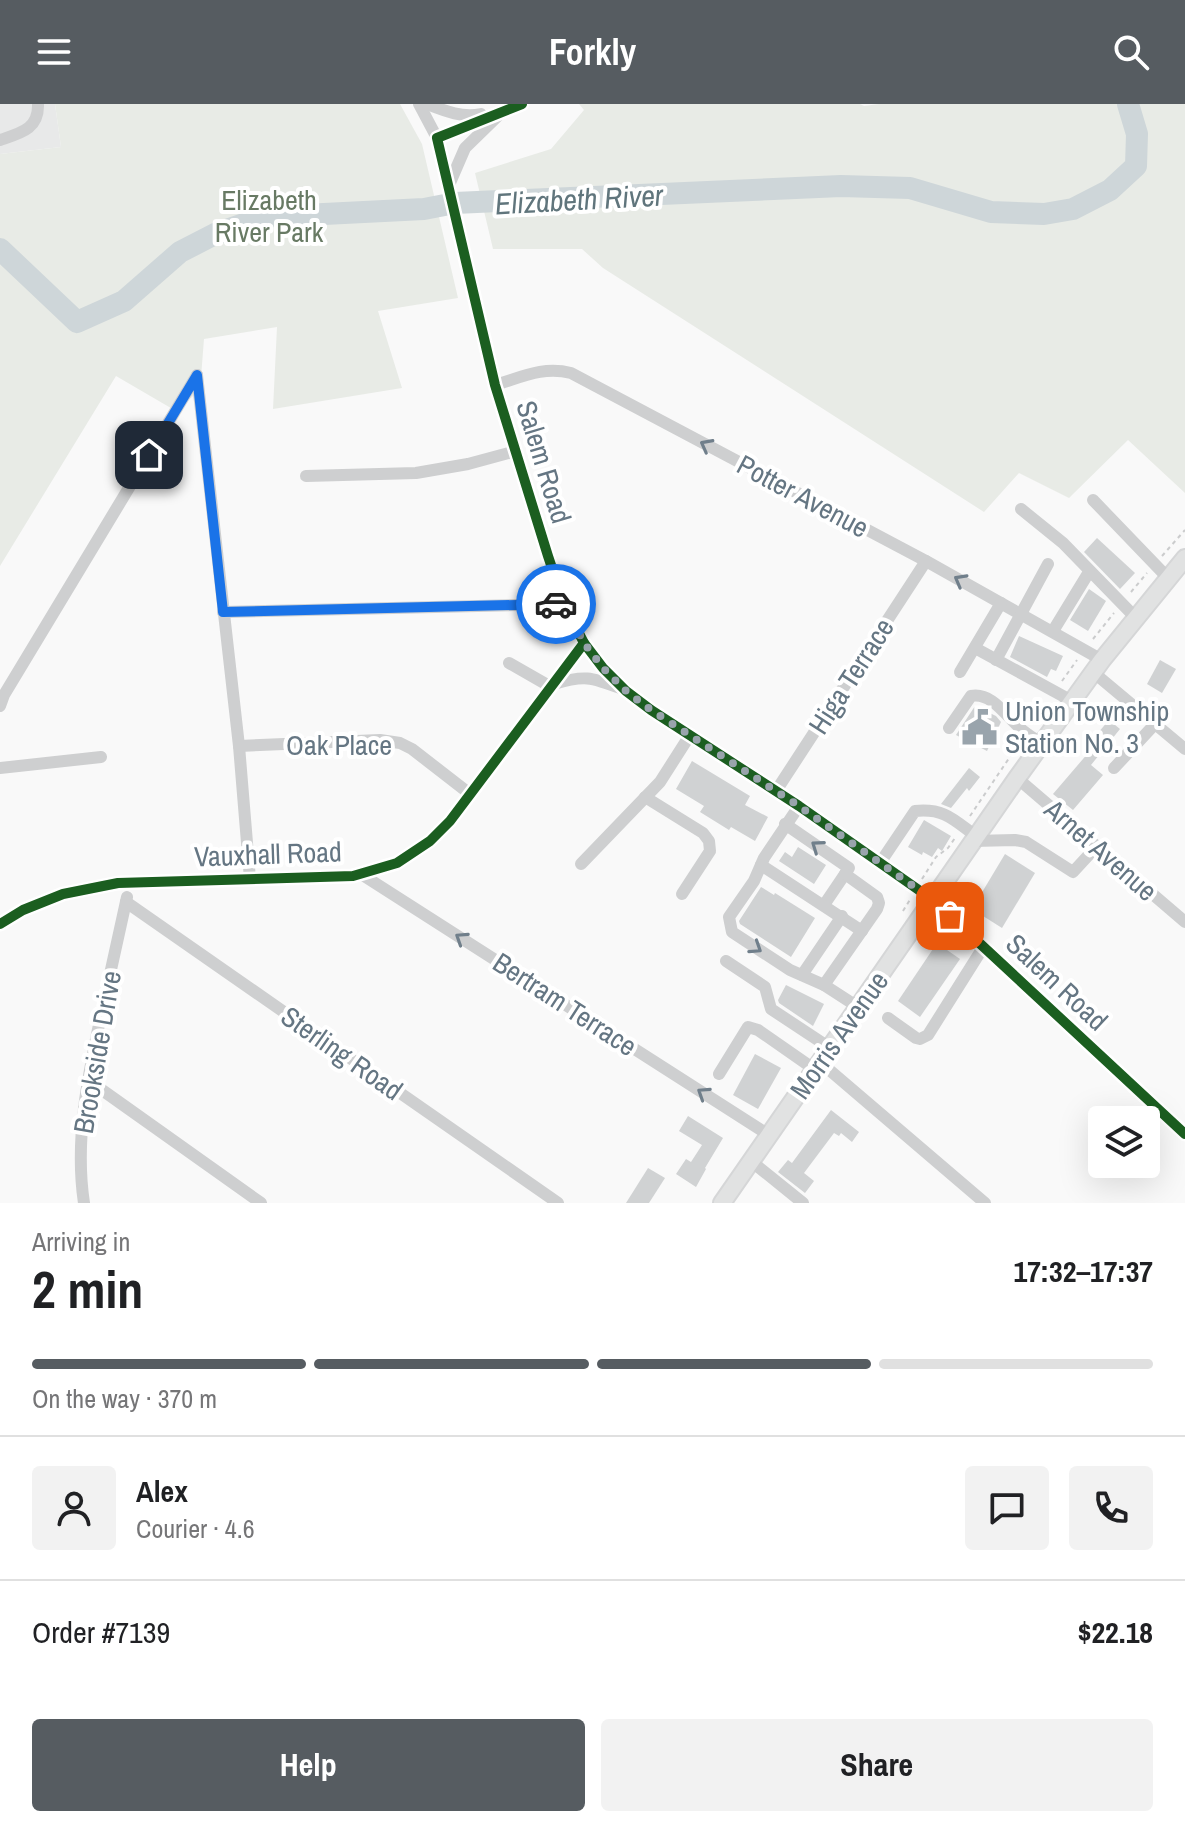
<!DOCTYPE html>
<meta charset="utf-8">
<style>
body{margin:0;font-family:"Archivo Narrow",sans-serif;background:#f2f2f2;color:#202124;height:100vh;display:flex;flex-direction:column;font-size:30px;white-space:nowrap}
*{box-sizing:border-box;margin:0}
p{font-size:26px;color:#757577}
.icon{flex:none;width:44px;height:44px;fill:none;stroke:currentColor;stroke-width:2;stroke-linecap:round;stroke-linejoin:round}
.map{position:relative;height:1099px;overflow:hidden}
.side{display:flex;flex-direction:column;background:#fff;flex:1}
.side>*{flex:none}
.buttons{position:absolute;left:1088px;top:1002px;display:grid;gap:16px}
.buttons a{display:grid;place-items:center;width:72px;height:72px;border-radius:8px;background:#fff;box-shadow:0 8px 32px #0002;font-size:40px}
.pin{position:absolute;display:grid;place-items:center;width:68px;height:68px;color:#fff;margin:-34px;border-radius:16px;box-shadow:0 4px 12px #0006}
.courier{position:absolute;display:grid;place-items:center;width:80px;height:80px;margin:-40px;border:6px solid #1a73e8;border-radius:50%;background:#fff;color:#222;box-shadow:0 2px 10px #0007}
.headline em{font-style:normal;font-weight:800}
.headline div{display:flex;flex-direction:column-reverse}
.headline{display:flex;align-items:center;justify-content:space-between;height:136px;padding:0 32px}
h1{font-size:52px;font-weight:800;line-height:60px}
.bar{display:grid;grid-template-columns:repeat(4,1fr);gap:12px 8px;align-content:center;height:96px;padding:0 32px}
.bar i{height:10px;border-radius:6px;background:#e0e0e0}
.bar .selected{background:#565c61}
.bar p{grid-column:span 4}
.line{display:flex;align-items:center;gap:20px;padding:0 32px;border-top:2px solid #e0e0e0}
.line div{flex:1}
.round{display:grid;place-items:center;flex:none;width:84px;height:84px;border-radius:8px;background:#f2f2f2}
.action{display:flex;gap:16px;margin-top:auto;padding:16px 32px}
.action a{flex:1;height:92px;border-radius:8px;background:#565c61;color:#fff;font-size:32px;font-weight:800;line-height:92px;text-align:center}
.action a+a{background:#f2f2f2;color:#202124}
header{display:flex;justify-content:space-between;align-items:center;height:104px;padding:0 32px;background:#565c61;color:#fff;font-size:36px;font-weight:800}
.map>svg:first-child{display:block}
</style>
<header><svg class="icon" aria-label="menu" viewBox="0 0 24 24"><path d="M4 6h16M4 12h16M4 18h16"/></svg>Forkly<svg class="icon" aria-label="search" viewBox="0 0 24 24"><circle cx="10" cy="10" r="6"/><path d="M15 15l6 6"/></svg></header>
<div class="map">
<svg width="1185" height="1099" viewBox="0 0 1185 1099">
<rect width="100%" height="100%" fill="#f9f9f9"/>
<polygon fill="#e8e9e9" points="0,0 55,0 61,43 0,50"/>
<g fill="#e8ebe6">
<polygon points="55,0 400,0 422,40 458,194 378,207 402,284 273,305 277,223 204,235 200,286 176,307 116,272 0,462 0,50 61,43"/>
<polygon points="579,0 860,0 864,2 879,0 1185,0 1185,389 1128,336 1069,394 1019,369 984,408 603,164 582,145 493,145 475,69 551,45 584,6"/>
</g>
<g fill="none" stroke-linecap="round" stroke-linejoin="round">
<polyline stroke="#ced6d9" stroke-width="22" points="0,145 77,218 124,197 180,148 215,130 264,113 424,105 455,99 841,82 910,84 991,108 1044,110 1073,105 1110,86 1136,62 1137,30 1128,0"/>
</g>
<g fill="#d0d2d3">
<polygon points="1097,434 1135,469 1120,485 1084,448"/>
<polygon points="1089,485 1106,497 1088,527 1070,516"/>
<polygon points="1019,532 1063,552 1056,567 1051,565 1047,573 1010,553"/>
<polygon points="1160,556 1176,565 1162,589 1147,580"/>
<polygon points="975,602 996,612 1001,618 987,647 956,631"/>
<polygon points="1109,616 1120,625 1091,661 1103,671 1073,706 1053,690 1089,648 1085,644"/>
<polygon points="692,657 750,692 745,701 768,713 755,737 731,723 729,726 700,708 704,702 676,685"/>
<polygon points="969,664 980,673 969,687 967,684 951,704 941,700"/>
<polygon points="924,716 951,732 942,747 938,744 932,753 923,748 922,751 908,743"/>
<polygon points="798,743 826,761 814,780 779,757 785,748 792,753"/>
<polygon points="1005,750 1035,769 1002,824 972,805"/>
<polygon points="761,783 774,791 775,789 815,814 791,853 740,820 739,817"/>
<polygon points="937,839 960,855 920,913 898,897"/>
<polygon points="786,881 824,900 813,922 779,899 778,896"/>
<polygon points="755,950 781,964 758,1005 733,991"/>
<polygon points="831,1006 859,1028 852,1038 841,1029 839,1032 834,1029 804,1069 814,1077 805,1089 778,1068 788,1056 792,1059"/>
<polygon points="688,1012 723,1034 705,1064 706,1065 696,1083 676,1070 686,1055 691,1058 702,1041 679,1027"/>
<polygon points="648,1064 665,1074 649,1099 626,1099"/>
</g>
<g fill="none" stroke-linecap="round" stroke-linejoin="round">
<defs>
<polyline id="major" points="722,1099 1017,674 1102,556 1185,454"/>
</defs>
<use href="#major" stroke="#d5d6d7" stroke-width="20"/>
<g stroke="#cbcccd" stroke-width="2" stroke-dasharray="4 4" stroke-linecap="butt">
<polyline points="1162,452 1185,426"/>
<polyline points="1131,488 1147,469"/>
<polyline points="1093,535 1114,509"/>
<polyline points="1062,577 1077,556"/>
<polyline points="1033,620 1047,599"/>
<polyline points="970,712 1020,638"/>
<polyline points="922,775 936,753 948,744 955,734"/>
<polyline points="903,807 911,794"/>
</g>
<g stroke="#cecfd0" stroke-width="12">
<polyline points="419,0 437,34 495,281 548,452 564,500 584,539 603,564 626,587 651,606 799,702 933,796 1185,1030"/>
<path d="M 427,0 C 445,7 462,14 481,10"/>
<polyline points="437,34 522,0"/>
<path d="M 0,36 C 21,29 39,25 38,0"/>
<polyline points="449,81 465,44 504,6"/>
<polyline points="197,271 239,642 250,775"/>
<path d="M 495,281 C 522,273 543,262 571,269 L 926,457 L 1102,556"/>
<polyline points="306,372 416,369 468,360 516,347"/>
<polyline points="1093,396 1168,474"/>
<polyline points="1021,405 1063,439 1135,513"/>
<polyline points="223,508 564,500"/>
<polyline points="1053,527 1089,468"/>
<polyline points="975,544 1072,597"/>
<polyline points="996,556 1048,460"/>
<polyline points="509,559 551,583"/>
<polyline points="960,568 1001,499"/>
<polyline points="1093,568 1185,645"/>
<path d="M 554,580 C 584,571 591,573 620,584"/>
<polyline points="0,602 4,591 197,271"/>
<path d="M 949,624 L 971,592 C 992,588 1006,612 1020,624 C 1026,630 1035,635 1042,640"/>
<polyline points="239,642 380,636 400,639 412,645 470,690"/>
<polyline points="0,664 101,653"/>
<polyline points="1114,664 1155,620"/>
<polyline points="1017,674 1185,818"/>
<polyline points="776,687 926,457"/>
<polyline points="645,693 703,729 709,737 710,747 682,790"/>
<polyline points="799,702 764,754 754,777 729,813 732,828 790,866 824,881 858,903"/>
<polyline points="785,720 849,764 824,801"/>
<polyline points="973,737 1015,736 1026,738 1073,768 1097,742"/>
<path d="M 880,759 L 915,707 C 945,704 954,716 977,733"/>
<polyline points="581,760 660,678 690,631"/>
<polyline points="761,761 862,827"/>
<polyline points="361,770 769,1031"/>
<polyline points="126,798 558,1099"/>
<polyline points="0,820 23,806 63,790 118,779 353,772 397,759 430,737 450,717 584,539"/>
<polyline points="726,857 765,883 771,905 830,944"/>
<polyline points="802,871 842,812"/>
<polyline points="824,881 877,805 879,799 877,793 845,770"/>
<polyline points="888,914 916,934 920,935 928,931 984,842"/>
<polyline points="820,958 985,1099"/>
<polyline points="719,970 748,923 758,926 814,965"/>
<polyline points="88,976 261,1099"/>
<polyline points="751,1057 803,1099"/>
<path d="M 84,1099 C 74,1033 89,967 103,902 C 111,866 119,830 127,793"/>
</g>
<use href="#major" stroke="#e1e2e2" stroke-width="16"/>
<defs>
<g id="cycleway">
<polyline points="522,0 437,34 495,281 548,452 564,500 584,539 603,564 626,587 651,606 799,702 933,796 1185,1030"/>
<polyline points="0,820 23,806 63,790 118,779 353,772 397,759 430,737 450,717 584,539"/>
</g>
</defs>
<use href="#cycleway" stroke="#fff" stroke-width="15"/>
<use href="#cycleway" stroke="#1b5e20" stroke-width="10"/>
</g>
<defs><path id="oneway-chevron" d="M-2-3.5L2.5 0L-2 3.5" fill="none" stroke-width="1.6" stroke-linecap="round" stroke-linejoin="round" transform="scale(2)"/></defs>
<g stroke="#707f8b">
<use href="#oneway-chevron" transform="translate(706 341) rotate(-152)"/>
<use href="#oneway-chevron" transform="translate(960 476) rotate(-151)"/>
<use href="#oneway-chevron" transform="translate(817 742) rotate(-145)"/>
<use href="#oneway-chevron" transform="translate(461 834) rotate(-147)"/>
<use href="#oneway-chevron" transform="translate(756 844) rotate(33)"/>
<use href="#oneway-chevron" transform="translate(703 989) rotate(-147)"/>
</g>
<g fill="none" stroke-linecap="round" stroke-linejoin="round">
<polyline stroke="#99a4ac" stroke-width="8" stroke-dasharray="0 14.4" points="556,500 564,500 584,539 603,564 626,587 651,606 799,702 933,796 950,812"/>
<polyline stroke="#1a73e8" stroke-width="10" points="149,351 197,271 223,508 556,500"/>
</g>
<defs>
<symbol id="civic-bare" viewBox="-9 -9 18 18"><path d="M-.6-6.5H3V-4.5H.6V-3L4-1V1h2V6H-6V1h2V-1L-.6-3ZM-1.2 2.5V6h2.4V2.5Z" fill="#99a4ac" stroke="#fff" stroke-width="2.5" paint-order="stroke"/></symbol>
</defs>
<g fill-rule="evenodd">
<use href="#civic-bare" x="954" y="598" width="51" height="51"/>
</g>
<g text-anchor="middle" stroke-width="8" stroke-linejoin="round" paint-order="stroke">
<g font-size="28" fill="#687a64" stroke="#fff">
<text x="269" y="106">Elizabeth<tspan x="269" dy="32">River Park</tspan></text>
</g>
<g font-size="28" fill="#657683" stroke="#fff">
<text transform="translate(544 358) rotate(73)" y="10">Salem Road</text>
<text transform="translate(803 392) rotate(28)" y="10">Potter Avenue</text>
<text transform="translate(851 572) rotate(-57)" y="10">Higa Terrace</text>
<text x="339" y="651">Oak Place</text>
<text transform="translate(1101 746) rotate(41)" y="10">Arnet Avenue</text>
<text transform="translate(268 750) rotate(-2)" y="10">Vauxhall Road</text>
<text transform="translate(1057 878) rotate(43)" y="10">Salem Road</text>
<text transform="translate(565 900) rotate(33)" y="10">Bertram Terrace</text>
<text transform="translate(839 931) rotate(-55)" y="10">Morris Avenue</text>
<text transform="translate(97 948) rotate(-80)" y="10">Brookside Drive</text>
<text transform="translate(342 949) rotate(35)" y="10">Sterling Road</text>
</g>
<g font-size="28" fill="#657683" stroke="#fff" text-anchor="start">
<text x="1005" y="617">Union Township<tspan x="1005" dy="32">Station No. 3</tspan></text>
</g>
<g font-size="30" font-style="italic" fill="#60757c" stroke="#fff">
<text transform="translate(579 96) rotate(-3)" y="10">Elizabeth River</text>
</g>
</g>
</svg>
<div class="buttons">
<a><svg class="icon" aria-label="layers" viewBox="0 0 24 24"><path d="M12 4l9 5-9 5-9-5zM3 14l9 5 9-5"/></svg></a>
</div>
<div class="pin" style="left:950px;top:812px;background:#ea580c"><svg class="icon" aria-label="bag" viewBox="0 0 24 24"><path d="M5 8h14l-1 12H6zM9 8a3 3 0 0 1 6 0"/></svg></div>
<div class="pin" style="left:149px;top:351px;background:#1f2937"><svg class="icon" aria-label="home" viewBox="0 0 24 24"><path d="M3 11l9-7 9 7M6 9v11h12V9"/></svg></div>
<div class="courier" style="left:556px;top:500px"><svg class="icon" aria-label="car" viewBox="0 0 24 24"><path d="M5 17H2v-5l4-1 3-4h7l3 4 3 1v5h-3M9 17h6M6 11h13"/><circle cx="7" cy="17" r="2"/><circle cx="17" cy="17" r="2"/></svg></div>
</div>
<section class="side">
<div class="headline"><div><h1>2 min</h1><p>Arriving in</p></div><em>17:32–17:37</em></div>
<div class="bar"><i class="selected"></i><i class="selected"></i><i class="selected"></i><i></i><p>On the way · 370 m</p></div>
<div class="line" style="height:144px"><a class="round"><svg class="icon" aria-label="person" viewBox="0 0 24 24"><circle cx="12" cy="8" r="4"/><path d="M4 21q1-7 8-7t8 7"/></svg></a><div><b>Alex</b><p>Courier · 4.6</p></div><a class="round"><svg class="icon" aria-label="chat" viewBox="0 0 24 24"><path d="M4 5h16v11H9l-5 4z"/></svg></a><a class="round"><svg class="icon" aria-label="phone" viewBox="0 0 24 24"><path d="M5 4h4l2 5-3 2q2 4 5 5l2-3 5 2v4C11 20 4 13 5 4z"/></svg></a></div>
<div class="line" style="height:104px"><div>Order #7139</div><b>$22.18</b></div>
<div class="action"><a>Help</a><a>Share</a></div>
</section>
